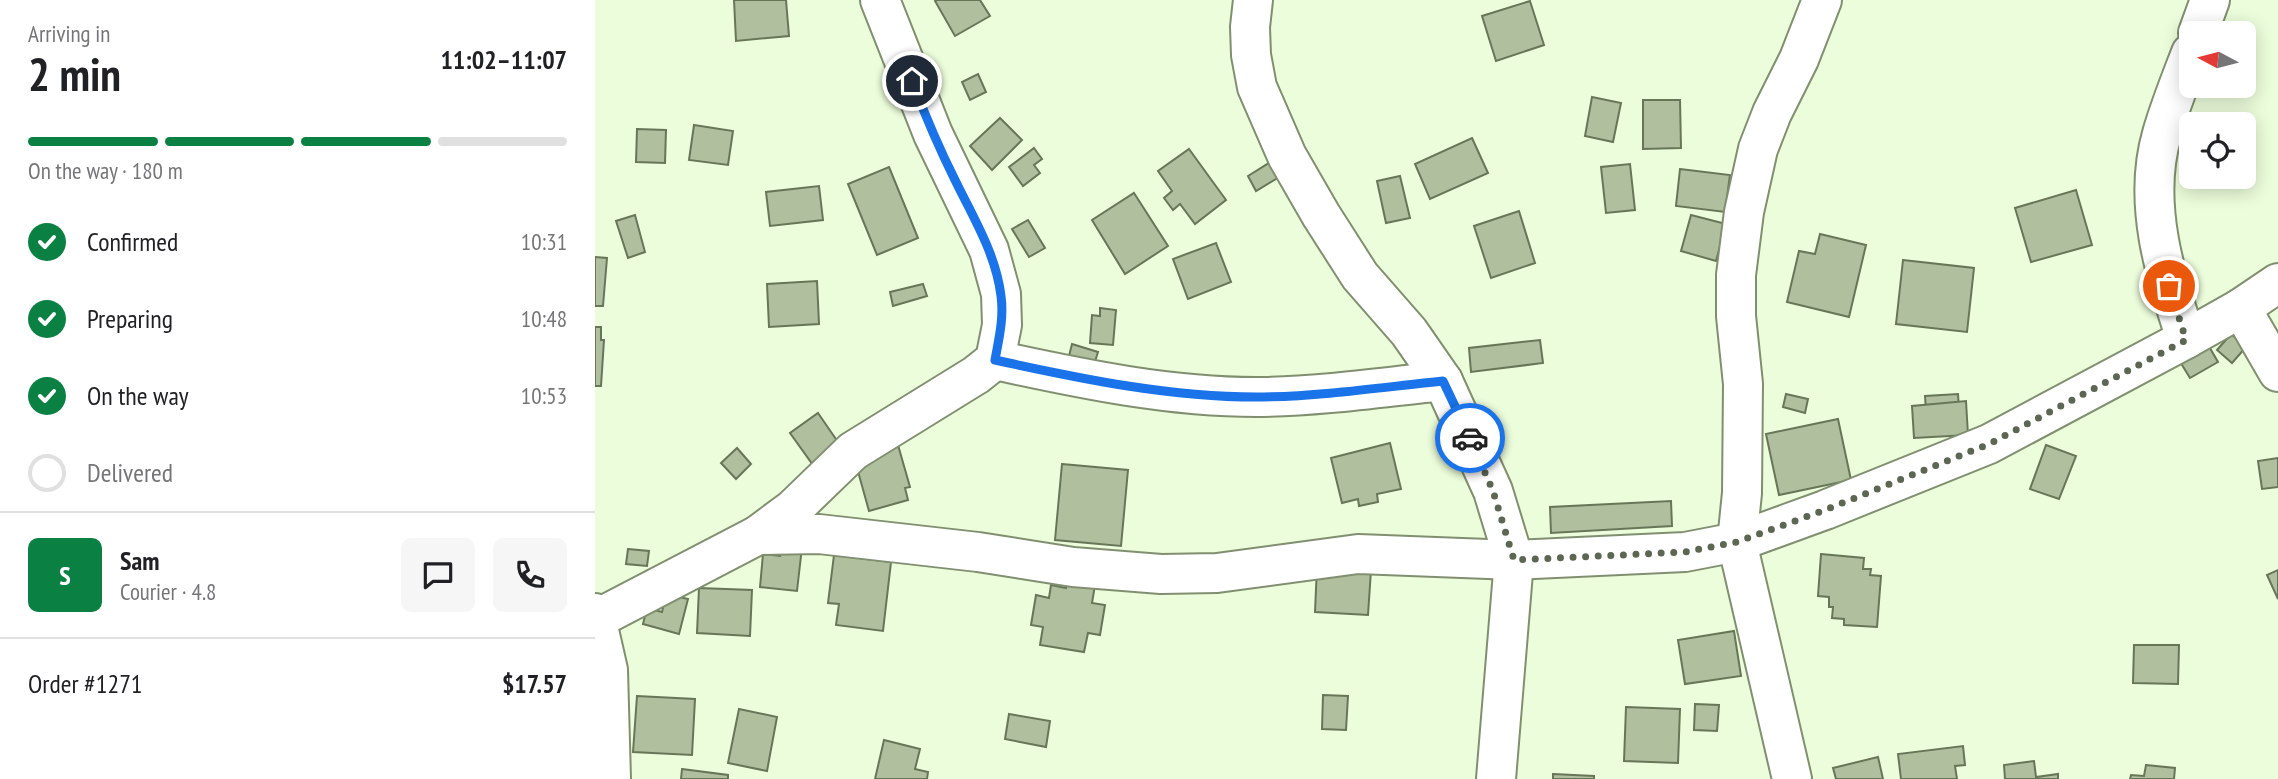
<!DOCTYPE html>
<meta charset="utf-8">
<style>
body{margin:0;font-family:"PT Sans Narrow",sans-serif;background:#f6f6f6;color:#202124;height:100vh;display:flex;flex-direction:column;font-size:26px;white-space:nowrap}
*{box-sizing:border-box;margin:0}
p{font-size:23px;color:#757577}
.icon{flex:none;width:38px;height:38px;fill:none;stroke:currentColor;stroke-width:2;stroke-linecap:round;stroke-linejoin:round}
.map{position:relative;flex:1;overflow:hidden}
.drawer{display:flex;flex-direction:column;background:#fff;width:595px}
.drawer>*{flex:none}
.needle{width:46px;rotate:277deg}
.fabs{position:absolute;left:1584px;top:21px;display:grid;gap:14px}
.fabs a{display:grid;place-items:center;width:77px;height:77px;border-radius:10px;background:#fff;box-shadow:0 4px 18px #0003;font-size:35px}
.pin{position:absolute;display:grid;place-items:center;width:60px;height:60px;color:#fff;margin:-30px;border:4px solid #fff;border-radius:50%;box-shadow:0 2px 7px #0007}
.courier{position:absolute;display:grid;place-items:center;width:70px;height:70px;margin:-35px;border:5px solid #1a73e8;border-radius:50%;background:#fff;color:#222;box-shadow:0 2px 9px #0007}
.head em{font-style:normal;font-weight:700}
.head div{display:flex;flex-direction:column-reverse}
.head{display:flex;align-items:center;justify-content:space-between;height:119px;padding:0 28px}
h1{font-size:46px;font-weight:700;line-height:52px}
.bar{display:grid;grid-template-columns:repeat(4,1fr);gap:10px 7px;align-content:center;height:84px;padding:0 28px}
.bar i{height:9px;border-radius:5px;background:#e0e0e0}
.bar .current{background:#0b8043}
.bar p{grid-column:span 4}
.line{display:flex;align-items:center;gap:18px;padding:0 28px;border-top:2px solid #e0e0e0}
.line div{flex:1}
.round{display:grid;place-items:center;flex:none;width:74px;height:74px;border-radius:10px;background:#f6f6f6}
ol{padding:0 28px;list-style:none}
li{display:flex;align-items:center;gap:21px;height:77px}
li p{margin-inline-start:auto}
li .icon{padding:7px;border-radius:50%;background:#0b8043;color:#fff;stroke-width:4}
li:last-child{color:#757577}
li i{width:38px;height:38px;border:4px solid #e0e0e0;border-radius:50%}
main{display:flex;flex:1;min-height:0}
.map>svg:first-child{display:block}
</style>
<main>
<section class="drawer">
<div class="head"><div><h1>2 min</h1><p>Arriving in</p></div><em>11:02–11:07</em></div>
<div class="bar"><i class="current"></i><i class="current"></i><i class="current"></i><i></i><p>On the way · 180 m</p></div>
<ol>
<li><svg class="icon" aria-label="check" viewBox="0 0 24 24"><path d="M5 12l5 5 9-10"/></svg>Confirmed<p>10:31</p></li>
<li><svg class="icon" aria-label="check" viewBox="0 0 24 24"><path d="M5 12l5 5 9-10"/></svg>Preparing<p>10:48</p></li>
<li><svg class="icon" aria-label="check" viewBox="0 0 24 24"><path d="M5 12l5 5 9-10"/></svg>On the way<p>10:53</p></li>
<li><i></i>Delivered</li>
</ol>
<div class="line" style="height:126px"><b class="round" style="background:#0b8043;color:#fff">S</b><div><b>Sam</b><p>Courier · 4.8</p></div><a class="round"><svg class="icon" aria-label="chat" viewBox="0 0 24 24"><path d="M4 5h16v11H9l-5 4z"/></svg></a><a class="round"><svg class="icon" aria-label="phone" viewBox="0 0 24 24"><path d="M5 4h4l2 5-3 2q2 4 5 5l2-3 5 2v4C11 20 4 13 5 4z"/></svg></a></div>
<div class="line" style="height:91px"><div>Order #1271</div><b>$17.57</b></div>
</section>
<div class="map">
<svg width="1683" height="779" viewBox="0 0 1683 779">
<rect width="100%" height="100%" fill="#ecfddb"/>
<g fill="#b0c09f" stroke="#687658" stroke-width="2">
<polygon points="139,0 191,0 194,36 141,41"/>
<polygon points="342,0 385,0 395,16 360,36 340,1"/>
<polygon points="935,1 949,45 901,61 887,16"/>
<polygon points="383,74 391,92 375,100 367,82"/>
<polygon points="997,97 1026,103 1018,142 990,136"/>
<polygon points="1048,100 1085,100 1086,148 1048,149"/>
<polygon points="405,118 427,140 397,170 375,146"/>
<polygon points="99,125 138,131 133,165 94,160"/>
<polygon points="42,129 71,130 70,163 41,162"/>
<polygon points="877,138 893,173 835,199 820,164"/>
<polygon points="439,148 447,159 439,165 445,173 428,186 414,167"/>
<polygon points="594,149 631,200 600,224 585,204 578,210 569,198 577,191 563,171"/>
<polygon points="677,161 686,176 661,191 653,176"/>
<polygon points="1035,164 1040,210 1011,213 1006,167"/>
<polygon points="294,167 323,238 282,255 253,184"/>
<polygon points="1085,169 1135,175 1130,212 1081,206"/>
<polygon points="805,176 815,218 791,223 782,181"/>
<polygon points="224,186 228,220 175,226 171,192"/>
<polygon points="1481,190 1497,245 1436,262 1420,208"/>
<polygon points="539,193 573,246 530,274 497,220"/>
<polygon points="924,211 940,263 896,278 879,226"/>
<polygon points="40,215 50,252 33,258 21,221"/>
<polygon points="1096,215 1131,224 1121,261 1086,251"/>
<polygon points="433,220 450,248 434,257 417,229"/>
<polygon points="1225,234 1271,245 1254,317 1192,302 1204,251 1220,254"/>
<polygon points="621,243 636,282 593,299 578,259"/>
<polygon points="0,257 12,258 8,306 0,306"/>
<polygon points="1308,260 1379,268 1372,332 1301,324"/>
<polygon points="222,281 224,324 174,327 172,284"/>
<polygon points="328,284 332,296 298,306 295,292"/>
<polygon points="505,308 521,310 518,345 495,343 497,315 505,316"/>
<polygon points="0,327 6,327 6,340 9,340 6,386 0,386"/>
<polygon points="1636,334 1651,347 1637,363 1622,350"/>
<polygon points="945,340 948,363 876,372 874,348"/>
<polygon points="1612,343 1623,362 1595,378 1584,360"/>
<polygon points="477,344 503,352 498,368 473,360"/>
<polygon points="1191,394 1213,399 1210,413 1188,407"/>
<polygon points="1363,394 1364,408 1331,411 1330,396"/>
<polygon points="1371,401 1373,435 1319,438 1317,406"/>
<polygon points="223,413 245,445 218,465 195,433"/>
<polygon points="1243,419 1256,480 1184,495 1171,434"/>
<polygon points="795,443 806,489 782,494 783,502 764,506 763,499 747,503 736,458"/>
<polygon points="303,445 315,487 310,488 313,500 274,511 259,457"/>
<polygon points="1451,445 1481,456 1464,499 1435,489"/>
<polygon points="142,448 156,464 141,479 126,463"/>
<polygon points="1683,458 1683,487 1667,489 1663,461"/>
<polygon points="467,464 533,470 526,546 460,540"/>
<polygon points="1076,501 1077,526 956,533 955,507"/>
<polygon points="186,545 207,547 202,591 165,587 168,554 185,556"/>
<polygon points="33,549 54,551 52,566 31,564"/>
<polygon points="1226,554 1269,558 1268,569 1276,569 1275,575 1286,576 1282,627 1249,625 1249,619 1237,618 1238,607 1234,607 1234,597 1223,596"/>
<polygon points="239,555 296,562 288,631 241,625 244,604 233,603"/>
<polygon points="722,566 776,570 773,615 720,612"/>
<polygon points="1683,570 1683,599 1672,575"/>
<polygon points="472,581 500,585 497,603 510,605 505,635 493,633 489,652 445,645 448,627 436,625 441,595 454,598 456,585 471,588"/>
<polygon points="104,588 157,590 155,636 102,633"/>
<polygon points="71,594 93,599 84,634 48,624 52,608 67,612"/>
<polygon points="1139,631 1146,676 1090,684 1083,640"/>
<polygon points="1539,645 1584,645 1583,684 1538,683"/>
<polygon points="728,695 753,696 751,730 727,729"/>
<polygon points="42,696 100,699 97,755 38,752"/>
<polygon points="1100,704 1124,705 1122,731 1099,730"/>
<polygon points="1031,707 1085,709 1083,763 1029,761"/>
<polygon points="144,709 182,717 172,771 133,763"/>
<polygon points="414,714 455,721 451,747 410,739"/>
<polygon points="289,740 325,749 320,769 333,772 332,779 280,779"/>
<polygon points="1368,746 1370,765 1360,766 1362,779 1306,779 1303,754"/>
<polygon points="1283,757 1288,779 1241,779 1238,768"/>
<polygon points="1439,761 1441,777 1463,774 1463,779 1410,779 1409,765"/>
<polygon points="1551,765 1580,768 1579,779 1535,779 1536,775 1549,776"/>
<polygon points="87,769 133,775 133,779 86,779"/>
<polygon points="958,774 999,776 999,779 958,779"/>
</g>
<g fill="none" stroke-linecap="round" stroke-linejoin="round">
<defs>
<g id="minor">
<polyline points="658,0 655,27 656,55 662,87 692,156 726,215 765,276 814,332 848,381 898,491 919,560 901,779"/>
<polyline points="1603,33 1615,0"/>
<polyline points="1646,308 1683,372"/>
<path d="M 1591,339 C 1570,275 1547,202 1567,134 C 1575,106 1586,79 1596,53"/>
<path d="M 400,360 C 487,379 578,398 668,397 C 728,396 789,387 848,381"/>
<polyline points="163,535 224,534 383,552 478,567 566,574 622,573 763,554 919,560 1090,552 1142,542 1230,510 1394,444 1591,339 1646,308 1683,283"/>
<polyline points="0,613 13,670 16,779"/>
<polyline points="0,620 163,535 198,509 258,451 381,375 400,360 407,325 406,294 394,250 338,134 285,0"/>
<polyline points="1197,779 1142,542 1147,493 1148,384 1141,316 1141,275 1149,212 1163,149 1177,113 1204,59 1227,0"/>
</g>
</defs>
<use href="#minor" stroke="#808f70" stroke-width="42"/>
<use href="#minor" stroke="#fff" stroke-width="38"/>
</g>
<g fill="none" stroke-linecap="round" stroke-linejoin="round">
<polyline stroke="#5c6652" stroke-width="7" stroke-dasharray="0 12.6" points="875,438 898,491 919,560 1090,552 1142,542 1230,510 1394,444 1591,340 1574,286"/>
<path stroke="#1a73e8" stroke-width="9" d="M 317,81 C 330,115 344,148 360,180 C 378,217 401,254 406,296 C 409,318 404,338 400,360 C 487,379 578,398 668,397 C 728,396 789,387 848,381 L 875,438"/>
</g>
</svg>
<div class="fabs">
<a><svg class="needle" viewBox="-14 -14 28 28"><path d="M0-13l5 13h-10z" fill="#e53935"/><path d="M0 13l5-13h-10z" fill="#757577"/></svg></a>
<a><svg class="icon" aria-label="locate" viewBox="0 0 24 24"><circle cx="12" cy="12" r="6"/><path d="M12 2v4M12 18v4M2 12h4M18 12h4"/></svg></a>
</div>
<div class="pin" style="left:1574px;top:286px;background:#ea580c"><svg class="icon" aria-label="bag" viewBox="0 0 24 24"><path d="M5 8h14l-1 12H6zM9 8a3 3 0 0 1 6 0"/></svg></div>
<div class="pin" style="left:317px;top:81px;background:#1f2937"><svg class="icon" aria-label="home" viewBox="0 0 24 24"><path d="M3 11l9-7 9 7M6 9v11h12V9"/></svg></div>
<div class="courier" style="left:875px;top:438px"><svg class="icon" aria-label="car" viewBox="0 0 24 24"><path d="M5 17H2v-5l4-1 3-4h7l3 4 3 1v5h-3M9 17h6M6 11h13"/><circle cx="7" cy="17" r="2"/><circle cx="17" cy="17" r="2"/></svg></div>
</div>
</main>
